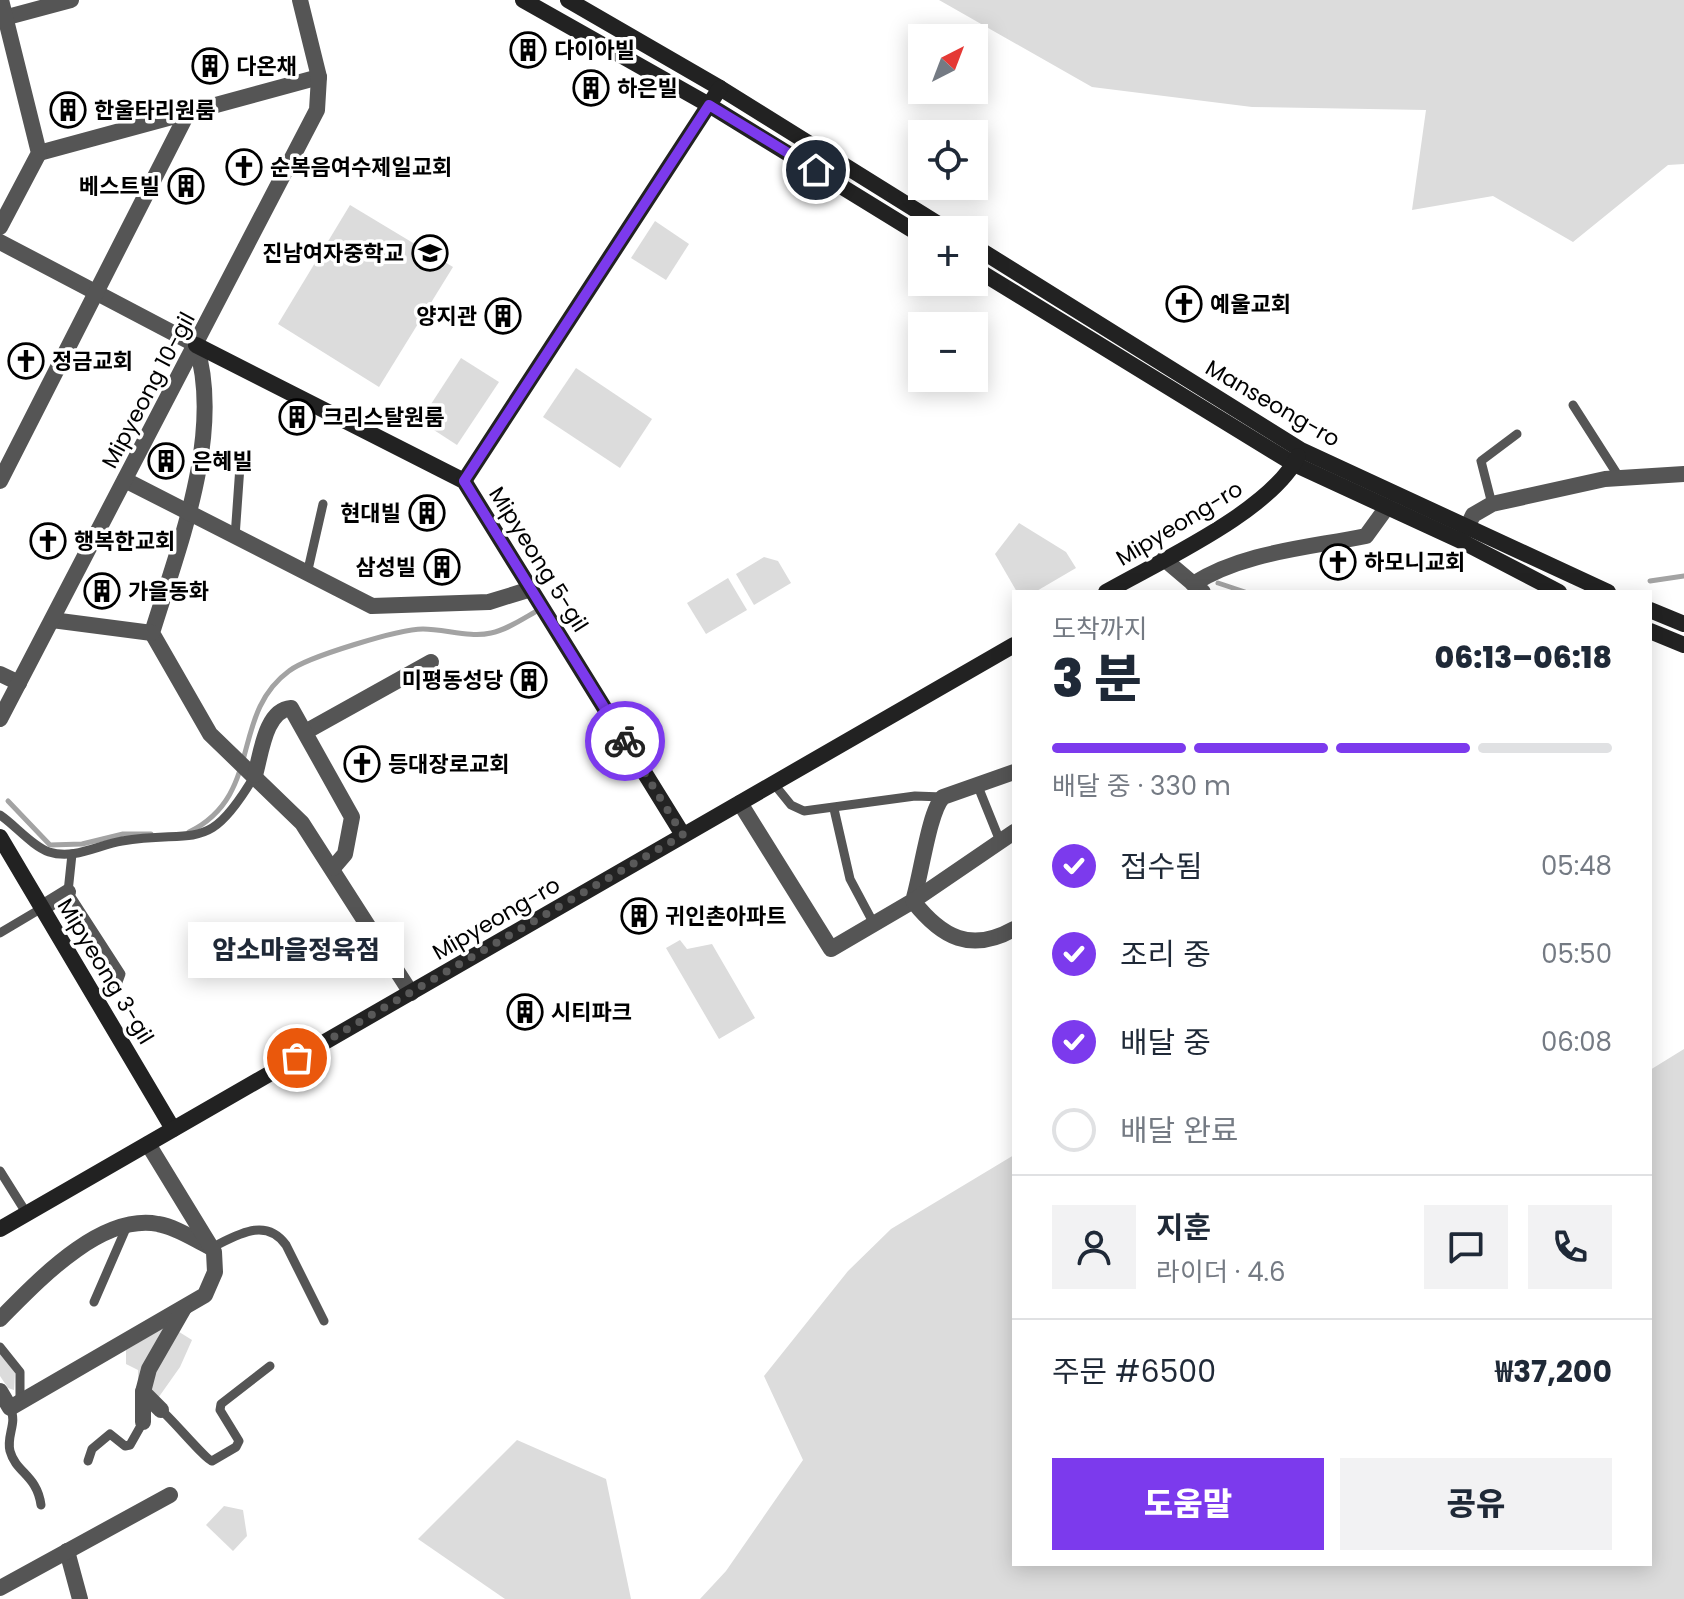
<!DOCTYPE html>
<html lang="ko">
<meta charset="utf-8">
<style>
body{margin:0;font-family:Poppins,"Noto Sans KR",sans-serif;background:#f2f2f3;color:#1f2937;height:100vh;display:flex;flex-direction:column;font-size:30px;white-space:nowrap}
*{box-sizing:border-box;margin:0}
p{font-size:26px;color:#747a83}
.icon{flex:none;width:44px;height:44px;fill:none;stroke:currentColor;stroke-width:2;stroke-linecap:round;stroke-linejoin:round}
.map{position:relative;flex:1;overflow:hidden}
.side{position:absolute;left:1012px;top:590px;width:640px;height:976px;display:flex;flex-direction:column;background:#fff;border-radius:0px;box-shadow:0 4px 20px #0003}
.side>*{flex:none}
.needle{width:52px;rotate:42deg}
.buttons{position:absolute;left:908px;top:24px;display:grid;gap:16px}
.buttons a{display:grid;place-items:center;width:80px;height:80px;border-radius:0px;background:#fff;box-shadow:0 4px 20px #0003;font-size:40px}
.pin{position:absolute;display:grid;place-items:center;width:68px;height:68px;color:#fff;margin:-34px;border:4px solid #fff;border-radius:50%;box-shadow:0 2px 8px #0007}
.courier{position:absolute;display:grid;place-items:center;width:80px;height:80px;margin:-40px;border:6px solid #7c3aed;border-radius:50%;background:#fff;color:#222;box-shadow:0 2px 10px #0007}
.bubble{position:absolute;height:56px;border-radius:0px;background:#fff;box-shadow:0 4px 20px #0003;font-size:26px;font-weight:800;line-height:56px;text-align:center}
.headline em{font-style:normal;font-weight:800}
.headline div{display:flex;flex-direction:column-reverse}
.headline{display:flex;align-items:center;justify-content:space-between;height:136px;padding:0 40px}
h1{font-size:52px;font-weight:800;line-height:60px}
.bar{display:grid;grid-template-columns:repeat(4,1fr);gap:12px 8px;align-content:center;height:96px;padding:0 40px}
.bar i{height:10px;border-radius:6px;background:#e0e1e3}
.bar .on{background:#7c3aed}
.bar p{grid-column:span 4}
.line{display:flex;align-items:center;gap:20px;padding:0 40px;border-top:2px solid #e0e1e3}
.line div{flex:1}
.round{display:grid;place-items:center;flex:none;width:84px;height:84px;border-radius:0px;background:#f2f2f3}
ol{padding:0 40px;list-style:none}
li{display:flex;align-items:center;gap:24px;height:88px}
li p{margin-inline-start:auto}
li .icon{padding:8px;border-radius:50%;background:#7c3aed;color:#fff;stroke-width:4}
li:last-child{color:#747a83}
li i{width:44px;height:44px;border:4px solid #e0e1e3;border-radius:50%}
.action{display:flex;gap:16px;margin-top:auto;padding:16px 40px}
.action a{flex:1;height:92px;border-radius:0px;background:#7c3aed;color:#fff;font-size:32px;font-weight:800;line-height:92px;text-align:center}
.action a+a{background:#f2f2f3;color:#1f2937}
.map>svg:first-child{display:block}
</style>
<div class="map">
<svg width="1684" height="1599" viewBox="0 0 1684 1599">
<rect width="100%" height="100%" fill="#fff"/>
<g fill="#dcdcdc">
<polygon points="939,0 1684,0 1684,164 1668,165 1573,242 1493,196 1412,210 1426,110 1252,107 1092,87"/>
<polygon points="350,205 453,267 379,387 278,324"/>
<polygon points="655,221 689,244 666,280 631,258"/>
<polygon points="461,358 499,382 457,445 420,421"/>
<polygon points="576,368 652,419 620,468 543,417"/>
<polygon points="1019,523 1066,552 1076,568 1035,592 1017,592 995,554"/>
<polygon points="764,557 778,561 791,583 754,605 736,574"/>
<polygon points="728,578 747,610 706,634 687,603"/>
<polygon points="680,940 687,949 712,944 755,1018 719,1039 666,948"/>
<polygon points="1684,1049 1684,1599 700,1599 726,1571 803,1460 764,1376 848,1271 891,1229 1014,1155 1014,1564 1650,1564 1650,1070"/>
<polygon points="168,1325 192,1340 180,1367 156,1401 138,1379 138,1370 126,1364 126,1350"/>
<polygon points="0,1352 15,1373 14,1390 8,1388 0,1376"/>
<polygon points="517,1440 606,1479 631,1599 505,1599 418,1539"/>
<polygon points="224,1506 243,1510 247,1536 233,1551 206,1525"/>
</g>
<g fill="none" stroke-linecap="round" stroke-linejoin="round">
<g stroke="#a3a3a3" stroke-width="5">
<polyline points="1650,581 1684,576"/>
<polyline points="1218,583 1245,592"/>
<polyline points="8,801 50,845 82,844 123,834 151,834"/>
<path d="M 189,832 C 264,795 229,715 289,671 C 307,657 399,629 423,629 C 445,629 470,638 491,633 C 506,630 521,620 535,612"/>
</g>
<g stroke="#555" stroke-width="9">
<polyline points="1573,405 1619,477"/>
<polyline points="1492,504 1481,461 1517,434"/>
<polyline points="235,537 240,466"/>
<polyline points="307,574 323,504"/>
<polyline points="774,784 791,805 804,811 915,796 943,797"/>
<polyline points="977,784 1000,841"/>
<polyline points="834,809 850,879 874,924"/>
<path d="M 0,815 C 15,825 32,846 49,852 C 74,860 98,845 122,841 C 198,829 208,855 255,775"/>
<polyline points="72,854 68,892 121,974 118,982 95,996"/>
<polyline points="0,933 42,908"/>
<polyline points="0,1171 27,1214"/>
<path d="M 211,1248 C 236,1236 265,1216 286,1245 L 324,1321"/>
<polyline points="94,1302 127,1226"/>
<polyline points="0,1347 20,1372 20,1402"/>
<path d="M 10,1408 C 18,1423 6,1435 10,1451 C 16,1473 37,1475 41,1505"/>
<path d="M 161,1410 C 172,1419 206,1460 212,1461 L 236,1447 L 239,1441 L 220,1410 L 221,1404 L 270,1366"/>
<polyline points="88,1461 92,1449 110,1434 125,1446 130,1445 143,1422"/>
</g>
<g stroke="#555" stroke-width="16">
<polyline points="0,19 71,0"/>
<polyline points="39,153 319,77"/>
<polyline points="0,227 39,153 1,0"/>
<path d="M 0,242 L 196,345 C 224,434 178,548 152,633 L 210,734 L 302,823 L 411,993"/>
<polyline points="125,480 372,606 489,602 531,589"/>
<polyline points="0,481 188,112"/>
<polyline points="1462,538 1473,515 1492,504 1605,479 1684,474"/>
<polyline points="1164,559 1203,592"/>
<path d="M 1193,584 C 1243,552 1308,548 1366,536 L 1387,507"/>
<polyline points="52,620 152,633"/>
<polyline points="0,674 19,683"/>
<polyline points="0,719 317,110 319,77 300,0"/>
<polyline points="307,731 431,662"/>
<path d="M 255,775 C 261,755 265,710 291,708 L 352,817 L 345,854 L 333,868"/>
<path d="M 740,803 L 831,949 L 913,901 C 921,876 929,811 943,797 L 1014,772"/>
<path d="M 1014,832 L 913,901 C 942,938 971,953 1014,929"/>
<polyline points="42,908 68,892"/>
<path d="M 0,1319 C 36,1283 100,1213 158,1224 C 176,1227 192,1238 208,1246"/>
<polyline points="0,1391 10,1408 205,1295 215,1272 214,1252 148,1144"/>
<polyline points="143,1392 161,1410"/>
<polyline points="143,1422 143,1392 149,1369 184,1308"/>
<polyline points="67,1551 80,1599"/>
<polyline points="0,1588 170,1495"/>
</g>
<g stroke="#222" stroke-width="16">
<polyline points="523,0 709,105 922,236"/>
<polyline points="568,0 720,88 948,230"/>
<polyline points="974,246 1301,450 1608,592"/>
<polyline points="974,268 1294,464 1461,541 1559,592"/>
<polyline points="196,345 464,481 683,835"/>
<polyline points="464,481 720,88"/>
<path d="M 1106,592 C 1160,561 1271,511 1298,456"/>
<polyline points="1650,610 1684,624"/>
<polyline points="1650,631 1684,645"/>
<polyline points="0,837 173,1129"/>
<polyline points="0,1229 1014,645"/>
</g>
</g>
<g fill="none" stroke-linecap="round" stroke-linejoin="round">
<polyline stroke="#595959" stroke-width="8" stroke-dasharray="0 14.4" points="297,1058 683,835 625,741"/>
<polyline stroke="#7c3aed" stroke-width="10" points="625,741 464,481 709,105 816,170"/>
</g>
<defs>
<symbol id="building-ring" viewBox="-11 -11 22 22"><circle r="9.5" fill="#fff" stroke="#000" stroke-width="1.5"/><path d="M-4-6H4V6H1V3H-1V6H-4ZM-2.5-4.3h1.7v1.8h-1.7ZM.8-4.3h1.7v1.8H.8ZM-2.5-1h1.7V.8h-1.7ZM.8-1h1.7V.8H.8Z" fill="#000"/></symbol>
<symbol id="church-ring" viewBox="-11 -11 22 22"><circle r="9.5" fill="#fff" stroke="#000" stroke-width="1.5"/><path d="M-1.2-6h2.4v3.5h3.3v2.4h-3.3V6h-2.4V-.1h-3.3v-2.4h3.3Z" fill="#000"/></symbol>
<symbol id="school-ring" viewBox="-11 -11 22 22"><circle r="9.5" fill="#fff" stroke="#000" stroke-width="1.5"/><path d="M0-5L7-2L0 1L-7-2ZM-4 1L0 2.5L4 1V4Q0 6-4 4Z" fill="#000"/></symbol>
</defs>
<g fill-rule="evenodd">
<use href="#building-ring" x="508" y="30" width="40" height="40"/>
<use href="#building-ring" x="190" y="46" width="40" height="40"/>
<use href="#building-ring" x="571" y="68" width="40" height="40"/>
<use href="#building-ring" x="48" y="90" width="40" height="40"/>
<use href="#church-ring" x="224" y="147" width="40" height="40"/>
<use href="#building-ring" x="166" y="166" width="40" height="40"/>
<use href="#school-ring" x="410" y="233" width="40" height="40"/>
<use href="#church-ring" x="1164" y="284" width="40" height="40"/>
<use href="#building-ring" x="483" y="296" width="40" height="40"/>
<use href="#church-ring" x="6" y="341" width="40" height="40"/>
<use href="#building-ring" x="277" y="397" width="40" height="40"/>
<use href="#building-ring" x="146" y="441" width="40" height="40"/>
<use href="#building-ring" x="407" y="493" width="40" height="40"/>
<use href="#church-ring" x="28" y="521" width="40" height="40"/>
<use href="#church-ring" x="1318" y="542" width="40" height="40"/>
<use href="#building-ring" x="422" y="547" width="40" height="40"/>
<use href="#building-ring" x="82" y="571" width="40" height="40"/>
<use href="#building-ring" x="509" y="660" width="40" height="40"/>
<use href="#church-ring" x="342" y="744" width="40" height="40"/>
<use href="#building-ring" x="619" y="896" width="40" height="40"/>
<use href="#building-ring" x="505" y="992" width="40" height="40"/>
</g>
<g text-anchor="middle" stroke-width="7" stroke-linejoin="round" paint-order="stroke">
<g font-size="22" font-weight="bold" fill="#000" stroke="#fff" text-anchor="start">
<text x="554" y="58">다이아빌</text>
<text x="236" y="74">다온채</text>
<text x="617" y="96">하은빌</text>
<text x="94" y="118">한울타리원룸</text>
<text x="270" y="175">순복음여수제일교회</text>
<text x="160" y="194" text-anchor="end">베스트빌</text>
<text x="404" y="261" text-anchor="end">진남여자중학교</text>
<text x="1210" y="312">예울교회</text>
<text x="477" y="324" text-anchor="end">양지관</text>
<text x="52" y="369">정금교회</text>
<text x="323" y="425">크리스탈원룸</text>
<text x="192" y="469">은혜빌</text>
<text x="401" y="521" text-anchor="end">현대빌</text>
<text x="74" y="549">행복한교회</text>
<text x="1364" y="570">하모니교회</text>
<text x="416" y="575" text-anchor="end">삼성빌</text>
<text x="128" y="599">가을동화</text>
<text x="503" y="688" text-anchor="end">미평동성당</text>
<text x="388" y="772">등대장로교회</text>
<text x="665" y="924">귀인촌아파트</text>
<text x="551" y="1020">시티파크</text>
</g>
<g font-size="22" fill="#000" stroke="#fff">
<text transform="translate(148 390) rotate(-62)" y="8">Mipyeong 10-gil</text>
<text transform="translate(1273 403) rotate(30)" y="8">Manseong-ro</text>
<text transform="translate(1179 523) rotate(-31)" y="8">Mipyeong-ro</text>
<text transform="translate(539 559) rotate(58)" y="8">Mipyeong 5-gil</text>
<text transform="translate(496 918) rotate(-30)" y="8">Mipyeong-ro</text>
<text transform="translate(106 971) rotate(59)" y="8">Mipyeong 3-gil</text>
</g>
</g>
</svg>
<div class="buttons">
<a><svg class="needle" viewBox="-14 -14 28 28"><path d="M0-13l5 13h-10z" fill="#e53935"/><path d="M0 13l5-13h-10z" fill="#747a83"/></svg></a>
<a><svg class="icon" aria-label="locate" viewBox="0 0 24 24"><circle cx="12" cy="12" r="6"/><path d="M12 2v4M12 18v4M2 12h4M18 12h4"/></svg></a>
<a>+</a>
<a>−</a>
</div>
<div class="pin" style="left:297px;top:1058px;background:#ea580c"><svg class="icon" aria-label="bag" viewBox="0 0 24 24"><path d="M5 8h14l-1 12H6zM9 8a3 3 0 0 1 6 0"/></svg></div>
<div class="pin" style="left:816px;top:170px;background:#1f2937"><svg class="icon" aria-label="home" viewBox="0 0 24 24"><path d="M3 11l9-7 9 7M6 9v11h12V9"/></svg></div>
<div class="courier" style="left:625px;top:741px"><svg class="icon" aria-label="bike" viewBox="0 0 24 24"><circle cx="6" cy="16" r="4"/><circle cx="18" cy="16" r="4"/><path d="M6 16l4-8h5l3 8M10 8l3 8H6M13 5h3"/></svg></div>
<div class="bubble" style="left:188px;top:922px;width:216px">암소마을정육점</div>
<section class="side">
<div class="headline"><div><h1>3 분</h1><p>도착까지</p></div><em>06:13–06:18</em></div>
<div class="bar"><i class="on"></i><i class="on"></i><i class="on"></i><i></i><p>배달 중 · 330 m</p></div>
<ol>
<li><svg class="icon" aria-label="check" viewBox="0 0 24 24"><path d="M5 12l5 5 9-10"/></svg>접수됨<p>05:48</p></li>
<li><svg class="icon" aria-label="check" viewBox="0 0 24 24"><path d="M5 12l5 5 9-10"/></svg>조리 중<p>05:50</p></li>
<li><svg class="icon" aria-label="check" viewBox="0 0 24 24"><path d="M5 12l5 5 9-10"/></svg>배달 중<p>06:08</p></li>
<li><i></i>배달 완료</li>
</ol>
<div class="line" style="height:144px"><a class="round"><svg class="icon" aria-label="person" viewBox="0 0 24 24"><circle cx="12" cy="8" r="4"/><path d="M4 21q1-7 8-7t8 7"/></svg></a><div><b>지훈</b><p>라이더 · 4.6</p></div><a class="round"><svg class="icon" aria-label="chat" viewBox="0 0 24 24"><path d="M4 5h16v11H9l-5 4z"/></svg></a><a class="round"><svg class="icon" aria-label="phone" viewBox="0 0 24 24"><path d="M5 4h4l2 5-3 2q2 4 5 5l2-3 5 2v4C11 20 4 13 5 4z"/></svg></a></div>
<div class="line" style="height:104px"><div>주문 #6500</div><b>₩37,200</b></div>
<div class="action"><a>도움말</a><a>공유</a></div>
</section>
</div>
